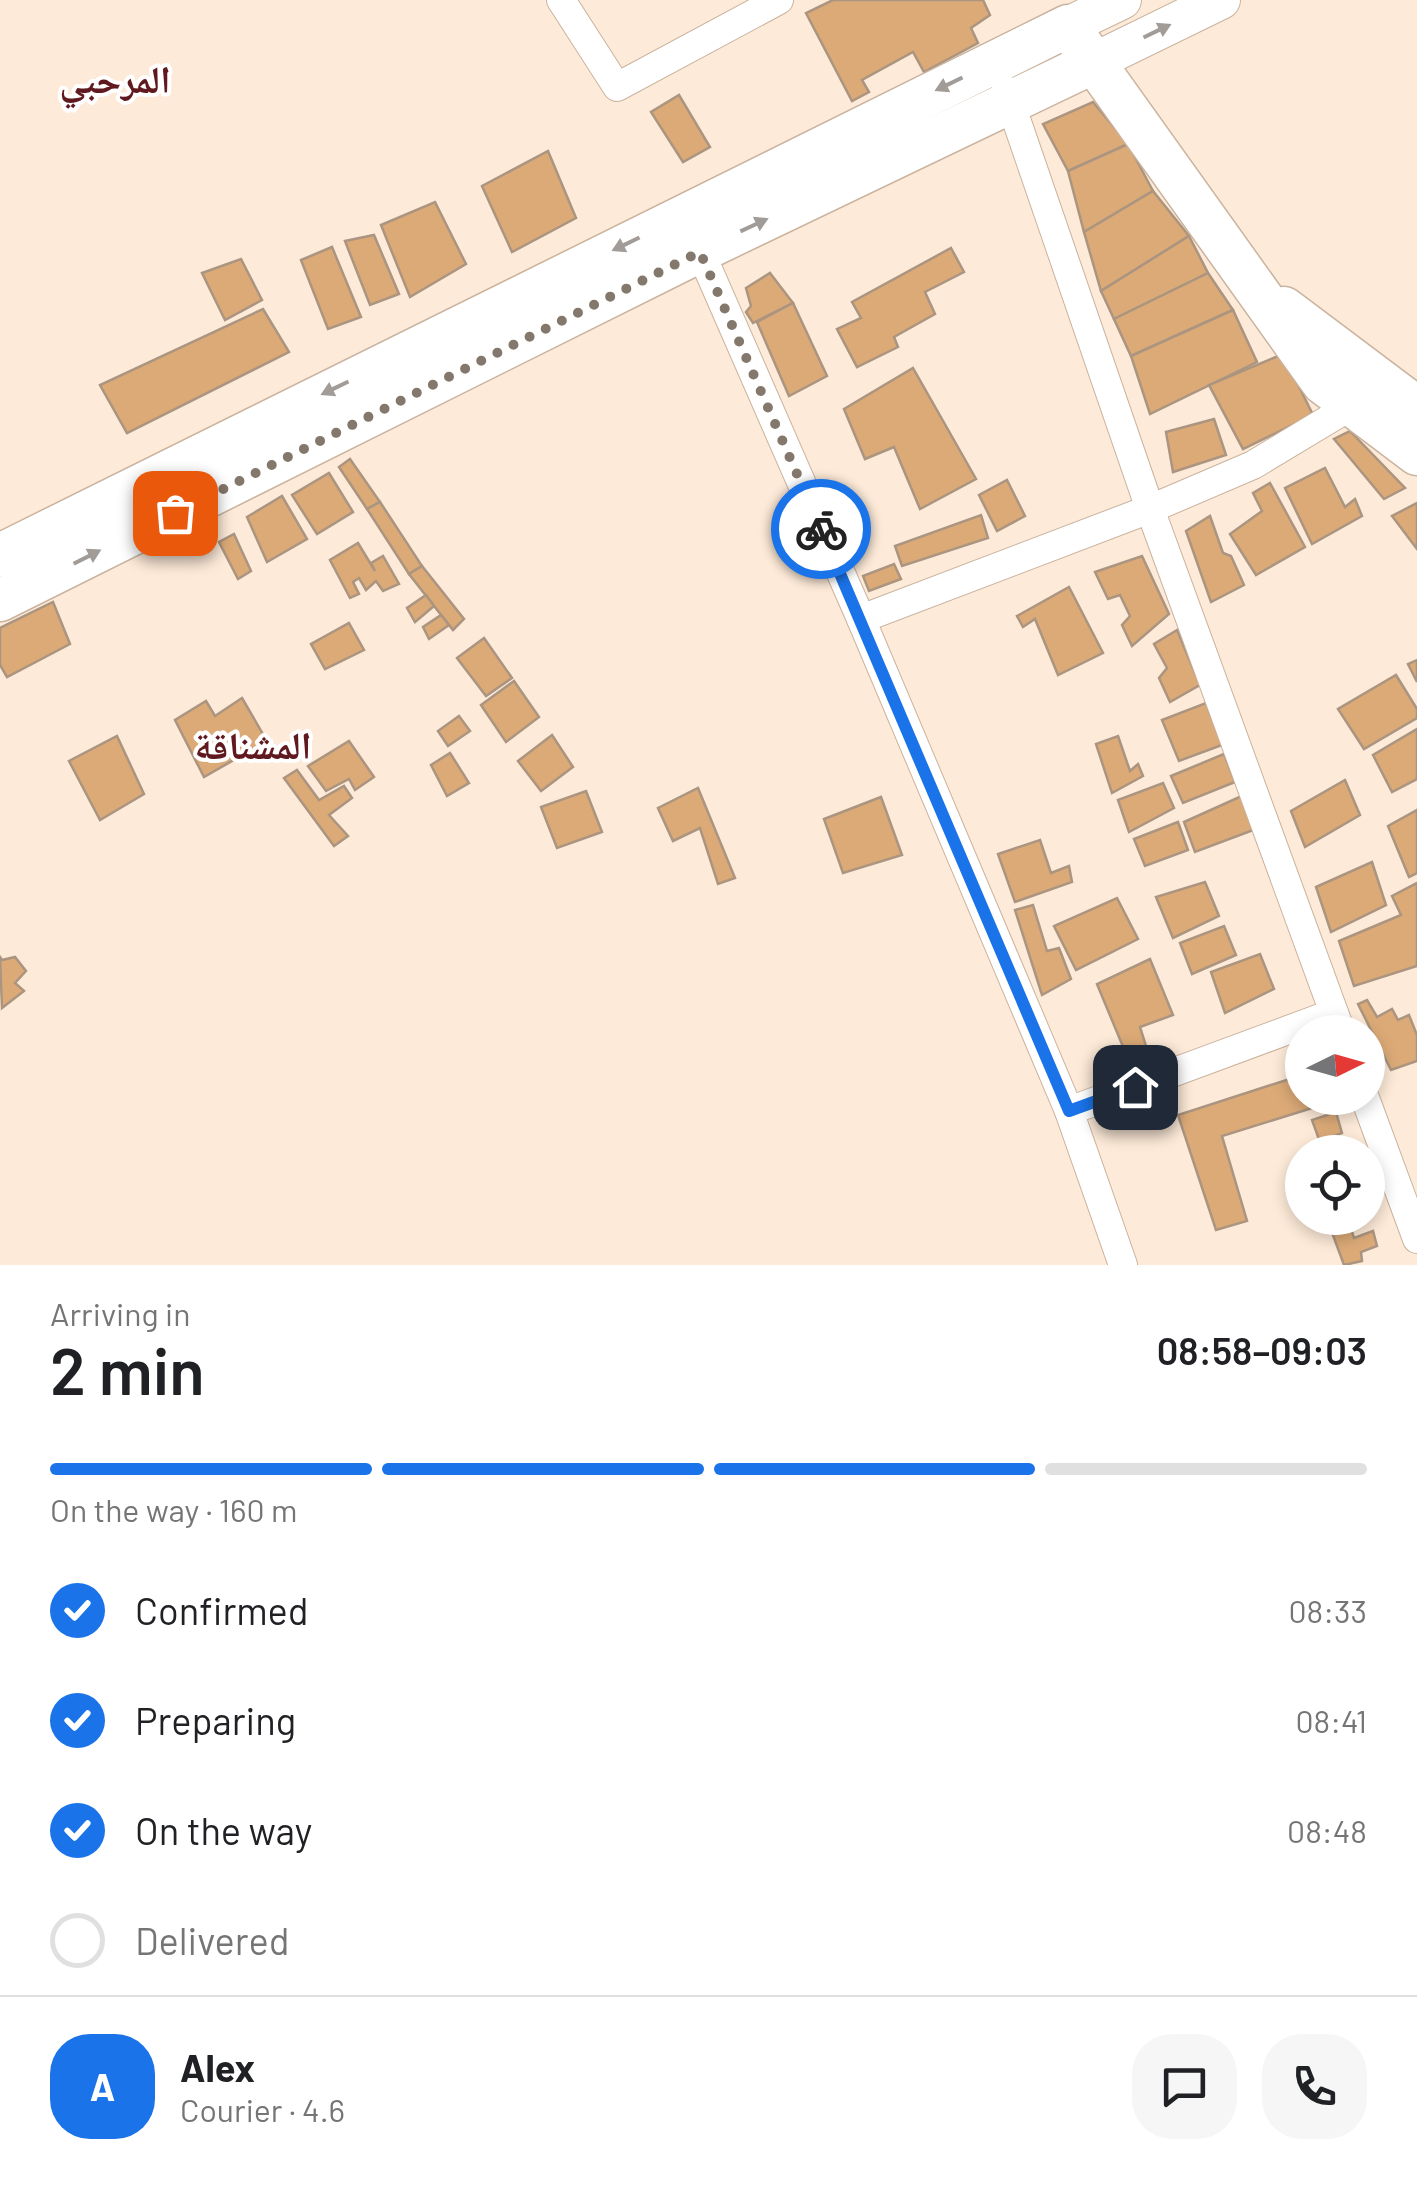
<!DOCTYPE html>
<meta charset="utf-8">
<style>
body{margin:0;font-family:Barlow,"Noto Naskh Arabic",sans-serif;background:#f6f6f6;color:#202124;height:100vh;display:flex;flex-direction:column;font-size:38px;white-space:nowrap}
*{box-sizing:border-box;margin:0}
p{font-size:32px;color:#757577}
.icon{flex:none;width:55px;height:55px;fill:none;stroke:currentColor;stroke-width:2;stroke-linecap:round;stroke-linejoin:round}
.map{position:relative;height:1265px;overflow:hidden}
.sheet{display:flex;flex-direction:column;background:#fff;flex:1}
.sheet>*{flex:none}
.needle{width:65px;rotate:85deg}
.controls{position:absolute;left:1285px;top:1015px;display:grid;gap:20px}
.controls a{display:grid;place-items:center;width:100px;height:100px;border-radius:50%;background:#fff;box-shadow:0 5px 15px #0003;font-size:50px}
.pin{position:absolute;display:grid;place-items:center;width:85px;height:85px;color:#fff;margin:-42px;border-radius:20px;box-shadow:0 5px 15px #0006}
.courier{position:absolute;display:grid;place-items:center;width:100px;height:100px;margin:-50px;border:8px solid #1a73e8;border-radius:50%;background:#fff;color:#222;box-shadow:0 2px 12px #0007}
.overview em{font-style:normal;font-weight:600}
.overview div{display:flex;flex-direction:column-reverse}
.overview{display:flex;align-items:center;justify-content:space-between;height:170px;padding:0 50px}
h1{font-size:65px;font-weight:600;line-height:75px}
.bar{display:grid;grid-template-columns:repeat(4,1fr);gap:15px 10px;align-content:center;height:120px;padding:0 50px}
.bar i{height:12px;border-radius:8px;background:#e0e0e0}
.bar .active{background:#1a73e8}
.bar p{grid-column:span 4}
.line{display:flex;align-items:center;gap:25px;padding:0 50px;border-top:2px solid #e0e0e0}
.line div{flex:1}
.round{display:grid;place-items:center;flex:none;width:105px;height:105px;border-radius:40px;background:#f6f6f6}
ol{padding:0 50px;list-style:none}
li{display:flex;align-items:center;gap:30px;height:110px}
li p{margin-inline-start:auto}
li .icon{padding:10px;border-radius:50%;background:#1a73e8;color:#fff;stroke-width:4}
li:last-child{color:#757577}
li i{width:55px;height:55px;border:5px solid #e0e0e0;border-radius:50%}
.map>svg:first-child{display:block}
</style>
<div class="map">
<svg width="1417" height="1265" viewBox="0 0 1417 1265">
<rect width="100%" height="100%" fill="#fdead8"/>
<g fill="#dcaa77" stroke="#ab9580" stroke-width="2.5">
<polygon points="833,0 983,0 990,15 971,28 978,43 924,72 913,52 862,80 869,92 852,101 806,13"/>
<polygon points="679,95 710,147 683,162 651,112"/>
<polygon points="1093,102 1128,144 1068,171 1043,124"/>
<polygon points="1128,144 1153,191 1084,232 1068,171"/>
<polygon points="548,151 576,218 512,252 482,186"/>
<polygon points="1153,191 1189,236 1101,291 1084,232"/>
<polygon points="435,202 466,264 410,297 381,225"/>
<polygon points="374,235 399,294 370,305 345,241"/>
<polygon points="1189,236 1208,273 1114,319 1101,291"/>
<polygon points="332,247 361,317 328,329 301,260"/>
<polygon points="951,248 964,272 925,292 935,314 894,337 898,347 857,367 837,329 861,318 852,302"/>
<polygon points="241,259 262,300 225,320 202,273"/>
<polygon points="770,273 793,303 753,323 746,312 751,306 746,288"/>
<polygon points="1208,273 1233,310 1131,356 1114,319"/>
<polygon points="793,303 827,376 789,396 757,322"/>
<polygon points="263,309 289,352 127,433 100,385"/>
<polygon points="1233,310 1257,362 1150,414 1131,356"/>
<polygon points="1283,354 1313,415 1243,449 1209,385"/>
<polygon points="913,368 976,479 920,509 894,447 865,459 844,409"/>
<polygon points="1214,419 1226,455 1173,472 1166,432"/>
<polygon points="1350,431 1405,488 1384,499 1334,439"/>
<polygon points="350,459 380,502 367,509 339,467"/>
<polygon points="1325,468 1345,507 1355,499 1362,516 1312,544 1285,488"/>
<polygon points="329,473 353,512 317,534 292,495"/>
<polygon points="1007,480 1025,516 997,531 979,495"/>
<polygon points="1270,483 1305,547 1256,575 1230,534 1262,511 1253,493"/>
<polygon points="282,496 307,539 267,562 247,517"/>
<polygon points="380,502 422,566 409,574 367,509"/>
<polygon points="1417,503 1417,549 1392,516"/>
<polygon points="981,515 988,538 902,566 895,546"/>
<polygon points="1210,516 1223,553 1231,556 1244,585 1211,602 1186,531"/>
<polygon points="234,534 251,571 238,579 219,542"/>
<polygon points="358,543 375,571 371,563 383,556 399,584 383,591 376,581 366,590 359,578 353,582 359,594 350,598 330,560"/>
<polygon points="1142,556 1169,614 1132,646 1122,625 1130,616 1120,595 1108,599 1095,572"/>
<polygon points="894,564 901,579 869,591 863,576"/>
<polygon points="422,566 464,619 453,630 409,574"/>
<polygon points="1069,587 1103,653 1058,675 1035,619 1023,627 1017,616"/>
<polygon points="426,595 434,606 415,622 407,608"/>
<polygon points="53,602 70,644 7,677 0,665 0,628"/>
<polygon points="441,615 449,625 429,639 423,627"/>
<polygon points="349,623 364,650 325,669 311,644"/>
<polygon points="1177,630 1200,685 1170,702 1159,678 1167,668 1154,644"/>
<polygon points="484,638 512,678 486,696 457,658"/>
<polygon points="1417,660 1417,682 1408,664"/>
<polygon points="1396,675 1417,709 1417,718 1364,749 1338,709"/>
<polygon points="514,681 539,717 506,742 481,705"/>
<polygon points="242,698 267,741 204,777 175,720 206,701 215,716"/>
<polygon points="1206,703 1222,745 1179,761 1162,720"/>
<polygon points="459,716 470,731 448,746 438,731"/>
<polygon points="1417,729 1417,779 1392,792 1373,755"/>
<polygon points="552,735 573,767 541,791 518,761"/>
<polygon points="117,736 144,794 100,820 69,761"/>
<polygon points="1118,736 1130,771 1138,764 1143,776 1112,793 1096,744"/>
<polygon points="349,741 374,777 355,790 349,779 326,791 308,766"/>
<polygon points="450,753 469,783 447,796 431,765"/>
<polygon points="1224,754 1235,782 1183,803 1171,776"/>
<polygon points="297,770 319,800 344,786 352,798 329,815 348,836 334,846 284,778"/>
<polygon points="1345,780 1360,815 1305,847 1291,811"/>
<polygon points="1163,783 1174,808 1129,832 1118,800"/>
<polygon points="698,788 735,878 718,884 700,828 673,841 658,808"/>
<polygon points="586,791 602,832 557,848 541,807"/>
<polygon points="1244,795 1256,829 1195,852 1184,822"/>
<polygon points="881,797 902,855 843,873 824,819"/>
<polygon points="1417,810 1417,873 1409,877 1388,826"/>
<polygon points="1178,822 1188,850 1145,866 1134,839"/>
<polygon points="1040,840 1051,873 1069,866 1072,882 1015,902 998,854"/>
<polygon points="1372,862 1386,905 1331,932 1316,887"/>
<polygon points="1205,882 1219,916 1173,938 1156,897"/>
<polygon points="1417,883 1417,966 1354,986 1339,941 1401,915 1392,896"/>
<polygon points="1117,898 1138,939 1076,970 1054,926"/>
<polygon points="1033,905 1047,951 1059,948 1071,979 1042,995 1015,910"/>
<polygon points="1224,926 1236,955 1192,974 1180,943"/>
<polygon points="1260,954 1274,989 1225,1013 1211,972"/>
<polygon points="0,957 2,960 15,957 26,971 15,983 24,991 2,1008"/>
<polygon points="1150,959 1173,1015 1140,1027 1146,1046 1126,1054 1097,984"/>
<polygon points="1367,1000 1377,1017 1392,1009 1398,1020 1409,1015 1417,1035 1417,1061 1391,1070 1358,1004"/>
<polygon points="1302,1075 1302,1098 1337,1098 1338,1100 1222,1136 1247,1221 1216,1230 1178,1115"/>
<polygon points="1336,1112 1342,1133 1320,1142 1312,1120"/>
<polygon points="1348,1218 1354,1238 1373,1231 1377,1246 1361,1252 1362,1261 1344,1265 1330,1227"/>
</g>
<g fill="none" stroke-linecap="round" stroke-linejoin="round">
<defs>
<g id="street">
<polyline points="561,0 617,87 779,0"/>
<polyline points="1006,90 1150,509 1341,1032"/>
<polyline points="700,251 861,619 1069,1111 1123,1265"/>
<polyline points="861,619 1150,509 1253,465 1351,406"/>
<polyline points="1365,1098 1417,1239"/>
<polyline points="1069,1111 1334,1013"/>
</g>
<g id="secondary">
<polyline points="1068,26 1122,0"/>
<polyline points="1094,62 1221,0"/>
</g>
<g id="primary">
<polyline points="1284,308 1417,408"/>
<polyline points="0,555 1068,26 1323,383 1417,454"/>
<polyline points="0,600 700,251 1094,62"/>
</g>
</defs>
<use href="#street" stroke="#cab39e" stroke-width="30"/>
<use href="#secondary" stroke="#cab39e" stroke-width="40"/>
<use href="#primary" stroke="#cab39e" stroke-width="45"/>
<use href="#street" stroke="#fff" stroke-width="28"/>
<use href="#secondary" stroke="#fff" stroke-width="38"/>
<use href="#primary" stroke="#fff" stroke-width="42"/>
</g>
<defs><path id="oneway-solid" d="M-6-.8H1V-3.2L6.5 0L1 3.2V.8H-6Z" transform="scale(2.5)"/></defs>
<g fill="#a19c98">
<use href="#oneway-solid" transform="translate(1157 31) rotate(-26)"/>
<use href="#oneway-solid" transform="translate(949 84) rotate(154)"/>
<use href="#oneway-solid" transform="translate(754 225) rotate(-25)"/>
<use href="#oneway-solid" transform="translate(626 244) rotate(154)"/>
<use href="#oneway-solid" transform="translate(335 388) rotate(154)"/>
<use href="#oneway-solid" transform="translate(87 557) rotate(-27)"/>
</g>
<g fill="none" stroke-linecap="round" stroke-linejoin="round">
<polyline stroke="#84776b" stroke-width="10" stroke-dasharray="0 18" points="175,513 700,252 821,529"/>
<polyline stroke="#1a73e8" stroke-width="12" points="821,529 1069,1111 1135,1087"/>
</g>
<g text-anchor="middle" stroke-width="8" stroke-linejoin="round" paint-order="stroke">
<g font-size="38" font-weight="bold" fill="#601a1f" stroke="#fff">
<text x="115" y="93">المرحبي</text>
<text x="253" y="759">المشناقة</text>
</g>
</g>
</svg>
<div class="controls">
<a><svg class="needle" viewBox="-14 -14 28 28"><path d="M0-13l5 13h-10z" fill="#e53935"/><path d="M0 13l5-13h-10z" fill="#757577"/></svg></a>
<a><svg class="icon" aria-label="locate" viewBox="0 0 24 24"><circle cx="12" cy="12" r="6"/><path d="M12 2v4M12 18v4M2 12h4M18 12h4"/></svg></a>
</div>
<div class="pin" style="left:175px;top:513px;background:#ea580c"><svg class="icon" aria-label="bag" viewBox="0 0 24 24"><path d="M5 8h14l-1 12H6zM9 8a3 3 0 0 1 6 0"/></svg></div>
<div class="pin" style="left:1135px;top:1087px;background:#1f2937"><svg class="icon" aria-label="home" viewBox="0 0 24 24"><path d="M3 11l9-7 9 7M6 9v11h12V9"/></svg></div>
<div class="courier" style="left:821px;top:529px"><svg class="icon" aria-label="bike" viewBox="0 0 24 24"><circle cx="6" cy="16" r="4"/><circle cx="18" cy="16" r="4"/><path d="M6 16l4-8h5l3 8M10 8l3 8H6M13 5h3"/></svg></div>
</div>
<section class="sheet">
<div class="overview"><div><h1>2 min</h1><p>Arriving in</p></div><em>08:58–09:03</em></div>
<div class="bar"><i class="active"></i><i class="active"></i><i class="active"></i><i></i><p>On the way · 160 m</p></div>
<ol>
<li><svg class="icon" aria-label="check" viewBox="0 0 24 24"><path d="M5 12l5 5 9-10"/></svg>Confirmed<p>08:33</p></li>
<li><svg class="icon" aria-label="check" viewBox="0 0 24 24"><path d="M5 12l5 5 9-10"/></svg>Preparing<p>08:41</p></li>
<li><svg class="icon" aria-label="check" viewBox="0 0 24 24"><path d="M5 12l5 5 9-10"/></svg>On the way<p>08:48</p></li>
<li><i></i>Delivered</li>
</ol>
<div class="line" style="height:180px"><b class="round" style="background:#1a73e8;color:#fff">A</b><div><b>Alex</b><p>Courier · 4.6</p></div><a class="round"><svg class="icon" aria-label="chat" viewBox="0 0 24 24"><path d="M4 5h16v11H9l-5 4z"/></svg></a><a class="round"><svg class="icon" aria-label="phone" viewBox="0 0 24 24"><path d="M5 4h4l2 5-3 2q2 4 5 5l2-3 5 2v4C11 20 4 13 5 4z"/></svg></a></div>
</section>
